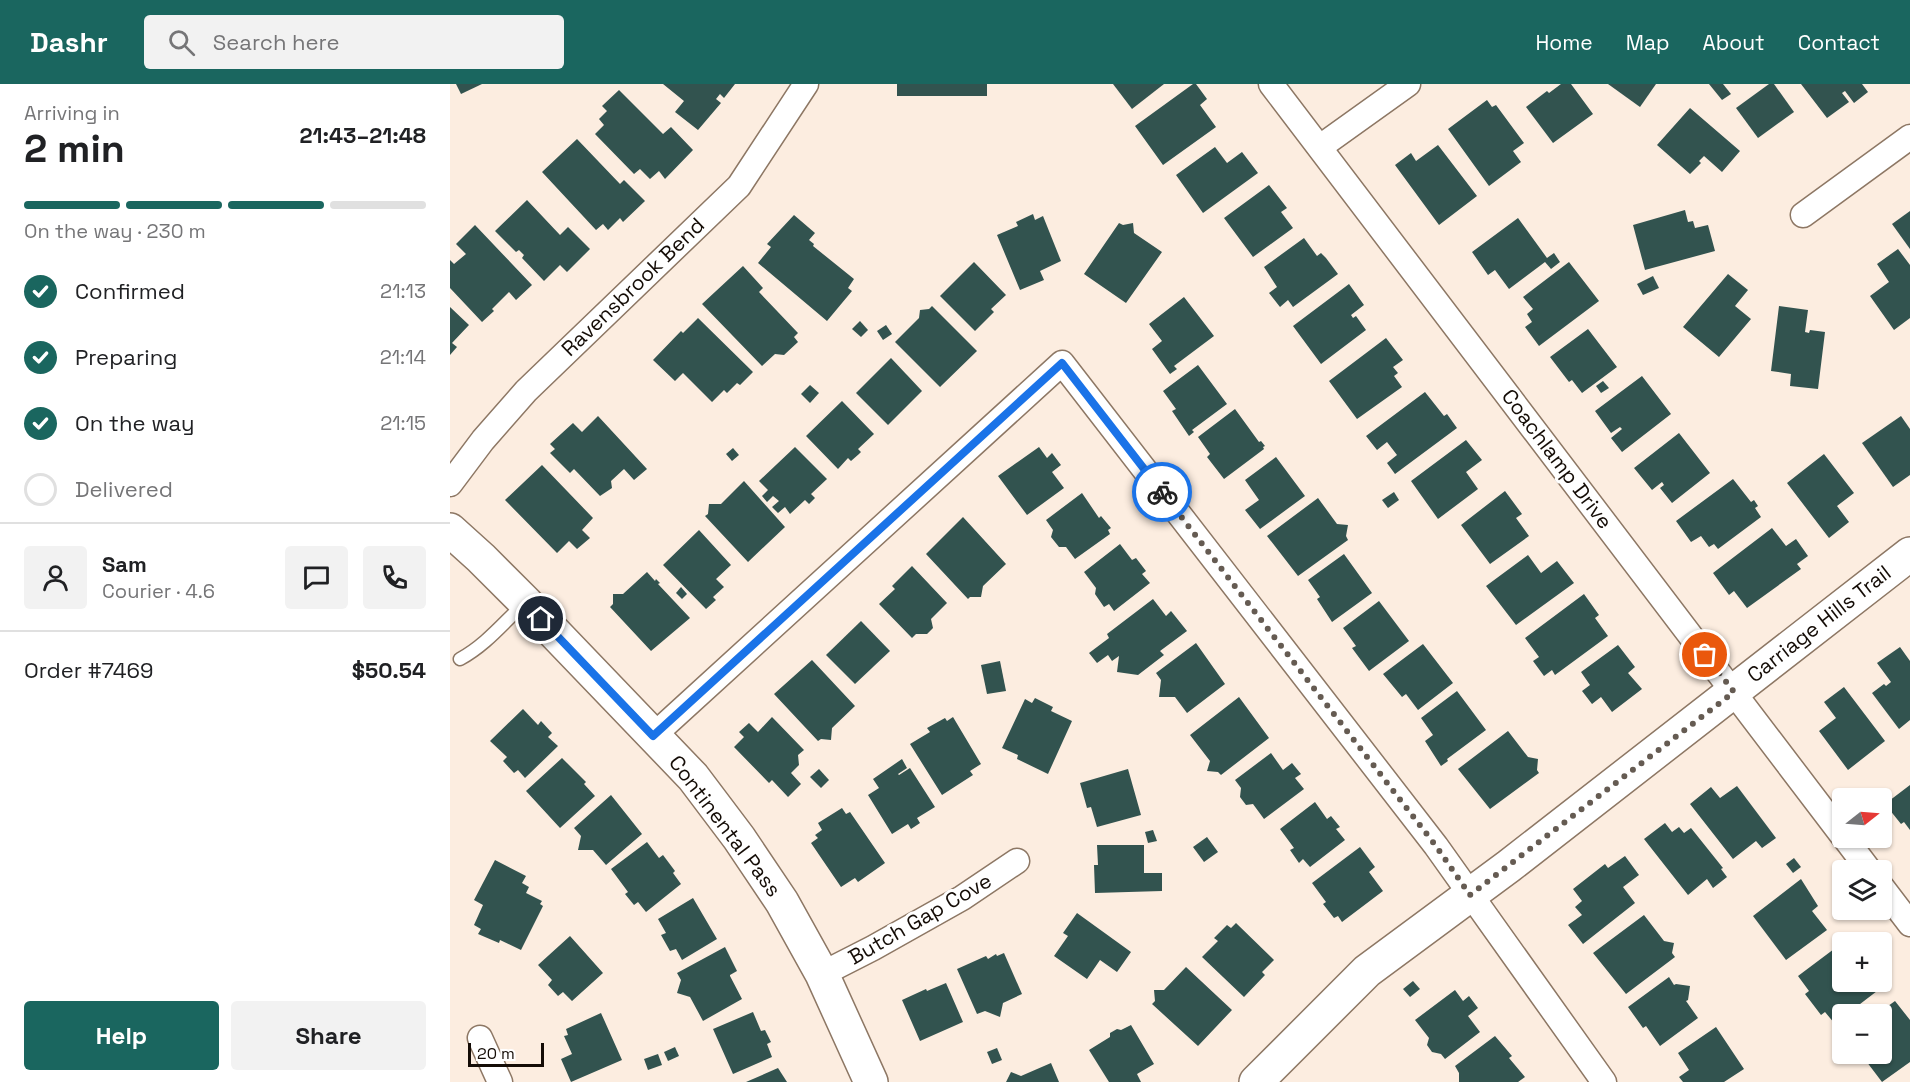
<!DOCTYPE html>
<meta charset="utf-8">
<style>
body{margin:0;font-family:"Space Grotesk",sans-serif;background:#f2f2f2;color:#202124;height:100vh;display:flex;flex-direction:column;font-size:22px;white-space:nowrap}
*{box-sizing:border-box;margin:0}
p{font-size:20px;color:#757577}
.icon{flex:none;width:33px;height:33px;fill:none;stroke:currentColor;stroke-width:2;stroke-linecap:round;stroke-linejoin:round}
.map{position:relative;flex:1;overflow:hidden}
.side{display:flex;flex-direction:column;background:#fff;width:450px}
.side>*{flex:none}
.needle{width:39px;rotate:73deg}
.tools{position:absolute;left:1382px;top:704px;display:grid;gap:12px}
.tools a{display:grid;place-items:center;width:60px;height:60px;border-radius:6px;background:#fff;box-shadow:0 2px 4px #0004;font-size:30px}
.scale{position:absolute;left:18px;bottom:15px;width:76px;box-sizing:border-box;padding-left:6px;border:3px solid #140c06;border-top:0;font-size:16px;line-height:21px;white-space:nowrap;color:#140c06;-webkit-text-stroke:4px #fff;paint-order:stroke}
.pin{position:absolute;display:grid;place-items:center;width:51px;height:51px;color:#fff;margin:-26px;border:3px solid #fff;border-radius:50%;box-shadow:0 2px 6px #0007}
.courier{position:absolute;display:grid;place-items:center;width:60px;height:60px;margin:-30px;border:4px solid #1a73e8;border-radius:50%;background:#fff;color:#222;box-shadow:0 2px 8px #0007}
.summary em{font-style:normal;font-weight:800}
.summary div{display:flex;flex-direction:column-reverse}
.summary{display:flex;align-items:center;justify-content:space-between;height:102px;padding:0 24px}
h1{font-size:39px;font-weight:800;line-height:45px}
.bar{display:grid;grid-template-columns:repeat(4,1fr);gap:9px 6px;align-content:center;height:72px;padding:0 24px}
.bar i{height:8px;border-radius:4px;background:#e0e0e0}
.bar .active{background:#1a665f}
.bar p{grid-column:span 4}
.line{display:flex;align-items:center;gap:15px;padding:0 24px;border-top:2px solid #e0e0e0}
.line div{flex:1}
.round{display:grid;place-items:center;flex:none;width:63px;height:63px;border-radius:6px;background:#f2f2f2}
ol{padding:0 24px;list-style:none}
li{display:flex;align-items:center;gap:18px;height:66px}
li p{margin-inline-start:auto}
li .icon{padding:6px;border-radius:50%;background:#1a665f;color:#fff;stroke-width:4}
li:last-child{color:#757577}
li i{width:33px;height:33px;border:3px solid #e0e0e0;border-radius:50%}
.cta{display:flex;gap:12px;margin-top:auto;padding:12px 24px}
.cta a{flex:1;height:69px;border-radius:6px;background:#1a665f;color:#fff;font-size:24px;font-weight:800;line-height:69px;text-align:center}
.cta a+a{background:#f2f2f2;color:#202124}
header{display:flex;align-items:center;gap:36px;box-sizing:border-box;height:84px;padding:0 30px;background:#1a665f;color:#fff}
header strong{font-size:28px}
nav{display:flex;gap:33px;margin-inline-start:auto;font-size:21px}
.search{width:420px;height:54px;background:#f2f2f2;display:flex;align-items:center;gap:15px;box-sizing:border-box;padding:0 21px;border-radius:6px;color:#757577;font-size:22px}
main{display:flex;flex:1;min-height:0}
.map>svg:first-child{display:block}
</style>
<header>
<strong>Dashr</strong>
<div class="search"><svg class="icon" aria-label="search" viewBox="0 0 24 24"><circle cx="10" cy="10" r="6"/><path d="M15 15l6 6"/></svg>Search here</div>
<nav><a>Home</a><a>Map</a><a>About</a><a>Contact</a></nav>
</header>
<main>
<section class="side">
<div class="summary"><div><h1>2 min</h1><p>Arriving in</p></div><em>21:43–21:48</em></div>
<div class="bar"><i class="active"></i><i class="active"></i><i class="active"></i><i></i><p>On the way · 230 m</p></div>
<ol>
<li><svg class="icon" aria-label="check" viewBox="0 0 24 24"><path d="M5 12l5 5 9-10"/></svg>Confirmed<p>21:13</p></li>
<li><svg class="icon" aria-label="check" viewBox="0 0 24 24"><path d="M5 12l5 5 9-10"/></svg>Preparing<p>21:14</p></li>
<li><svg class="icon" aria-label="check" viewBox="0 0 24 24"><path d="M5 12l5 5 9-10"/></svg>On the way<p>21:15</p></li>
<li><i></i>Delivered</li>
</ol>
<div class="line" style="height:108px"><a class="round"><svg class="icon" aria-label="person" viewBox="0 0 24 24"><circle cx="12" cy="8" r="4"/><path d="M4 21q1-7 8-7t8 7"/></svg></a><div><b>Sam</b><p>Courier · 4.6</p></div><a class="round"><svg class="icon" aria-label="chat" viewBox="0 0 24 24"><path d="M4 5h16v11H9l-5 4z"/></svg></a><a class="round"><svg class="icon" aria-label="phone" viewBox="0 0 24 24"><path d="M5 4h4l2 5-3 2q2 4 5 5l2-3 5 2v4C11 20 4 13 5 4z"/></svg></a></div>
<div class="line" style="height:78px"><div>Order #7469</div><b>$50.54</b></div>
<div class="cta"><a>Help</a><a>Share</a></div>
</section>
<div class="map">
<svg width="1460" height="998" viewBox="0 0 1460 998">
<rect width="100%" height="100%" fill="#fcede0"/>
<g fill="#32534f">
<polygon points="6,0 32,0 11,10"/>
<polygon points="213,0 285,0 274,14 270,10 266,15 271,19 248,46 225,28 234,17"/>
<rect x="447" y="0" width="90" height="12"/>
<polygon points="663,0 714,0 682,25"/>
<polygon points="743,0 746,0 757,15 750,21 766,43 713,81 685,42"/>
<polygon points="1111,0 1121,0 1143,30 1103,59 1076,23 1097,7 1099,9"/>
<polygon points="1158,0 1206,0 1190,23"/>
<polygon points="1259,0 1273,0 1281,10 1272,16"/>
<polygon points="1319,0 1324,0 1344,28 1308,54 1286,24"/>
<polygon points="1351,0 1412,0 1418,8 1404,19 1395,7 1392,9 1399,18 1377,34"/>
<polygon points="169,6 213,50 221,43 243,66 215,95 209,87 200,95 190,85 184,90 145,50 154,41 149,35 157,27 152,22"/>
<polygon points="1037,16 1042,23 1046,21 1074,59 1063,67 1071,78 1039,102 998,45"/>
<polygon points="1240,24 1290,67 1272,88 1254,72 1249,77 1251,79 1240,90 1207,61"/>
<polygon points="127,55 170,100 174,96 195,117 173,138 170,134 158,146 153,140 146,146 92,88"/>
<polygon points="988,61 1027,112 989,141 945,81 961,69 966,77"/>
<polygon points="765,63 777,79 792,68 808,89 753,129 726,91"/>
<polygon points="819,101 837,124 831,128 843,144 803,173 774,134"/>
<polygon points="77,116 110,151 118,143 140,165 117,188 110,181 94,197 72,174 74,171 69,166 66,168 45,147"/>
<polygon points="1235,126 1238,138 1243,137 1245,144 1258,141 1265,167 1195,186 1183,141"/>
<polygon points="1460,127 1460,165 1442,140"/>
<polygon points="583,130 585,136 593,132 611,177 590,187 594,196 570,206 547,151 568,142 566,138"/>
<polygon points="344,131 365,149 359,156 364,160 363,162 404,195 398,204 402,207 377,237 308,179 321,163 317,160"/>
<polygon points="1068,134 1097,174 1104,169 1110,178 1101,185 1095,178 1059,205 1045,186 1038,191 1022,168"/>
<polygon points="669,139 673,141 683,139 684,149 712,168 676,219 634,190"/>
<polygon points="25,141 82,201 66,216 59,208 42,225 44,227 32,238 0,204 0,176 4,180 16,170 6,160"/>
<polygon points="854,154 867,172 871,169 876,174 888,190 843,223 838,216 830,223 819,209 827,203 814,183"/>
<polygon points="1448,165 1460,181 1460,234 1444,246 1420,212 1439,198 1427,180"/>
<polygon points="524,178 556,211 541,225 544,228 525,247 490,212"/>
<polygon points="1119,178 1149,217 1089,262 1075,243 1082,238 1077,230 1083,225 1073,213"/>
<polygon points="293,182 313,204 309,208 348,249 344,253 348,258 334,271 325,270 312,282 252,220"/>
<polygon points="1278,190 1298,206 1285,222 1301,235 1269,273 1233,243"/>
<polygon points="1203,192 1209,204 1193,211 1187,200"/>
<polygon points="899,200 914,221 901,231 903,234 906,232 916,246 871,280 843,242"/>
<polygon points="734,213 764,252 724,282 727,285 720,290 702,265 712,257 699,240"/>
<polygon points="482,222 527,267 490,303 445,258 469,234 470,226 479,225"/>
<polygon points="1329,222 1358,226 1355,248 1359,249 1360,246 1375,248 1368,305 1340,302 1341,290 1321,287"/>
<polygon points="0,223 19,241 2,259 7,263 0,271"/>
<polygon points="248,234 303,288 290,301 287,299 277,309 274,306 262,318 233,289 225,297 203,276 231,247 233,249"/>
<polygon points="410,237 418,246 411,253 402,245"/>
<polygon points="436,241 442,250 433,256 427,247"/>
<polygon points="1138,245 1167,283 1132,309 1122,296 1119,298 1100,273"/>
<polygon points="936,254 953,276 943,283 948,289 944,292 952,303 907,335 879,297"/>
<polygon points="441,274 472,307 438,341 406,309"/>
<polygon points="748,281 777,320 742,346 744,348 739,352 722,327 726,325 713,307"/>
<polygon points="1192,292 1221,330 1172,368 1161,354 1172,345 1170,343 1161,349 1145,327"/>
<polygon points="1153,297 1159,304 1151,309 1146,302"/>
<polygon points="360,301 369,309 360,319 351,310"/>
<polygon points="975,308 994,332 997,330 1007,344 945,390 937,379 947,371 937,358 927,366 916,352"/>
<polygon points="392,317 424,350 408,365 411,368 409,370 401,377 398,374 388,385 356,352"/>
<polygon points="785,325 809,358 811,357 815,362 813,363 814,365 774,395 757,373 760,370 748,353"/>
<polygon points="148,332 197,385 184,396 174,385 161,397 162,404 150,412 124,385 120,389 100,369 105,365 100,360 123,339 132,348"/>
<polygon points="1451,332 1460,345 1460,391 1443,403 1412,359"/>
<polygon points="1229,349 1260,389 1222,419 1210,404 1214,401 1212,398 1202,406 1184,384"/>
<polygon points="1016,356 1032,376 1016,388 1028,405 988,435 961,397"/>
<polygon points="345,363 377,395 361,410 365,414 359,420 355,416 340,430 335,423 328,429 322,423 329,417 323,412 317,418 312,412 318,406 309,397"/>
<polygon points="589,363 597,374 602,369 611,381 602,388 614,404 577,431 548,392"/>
<polygon points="283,364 289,371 282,377 276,370"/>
<polygon points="1374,370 1404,409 1387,422 1399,438 1379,454 1337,399"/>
<polygon points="826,373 855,412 810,445 795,426 809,416 795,396"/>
<polygon points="92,381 143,434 132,446 140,454 127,465 119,457 107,469 55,416"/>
<polygon points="1283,395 1301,418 1304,416 1308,422 1305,424 1311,433 1268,465 1264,460 1259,463 1251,452 1241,458 1226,437"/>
<polygon points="294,397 335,443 298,478 255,432 258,430 259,420 271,420"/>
<polygon points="1055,407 1072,430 1066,434 1079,452 1040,480 1011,441"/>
<polygon points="944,408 949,416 938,424 932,416"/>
<polygon points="632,409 649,434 651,432 661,444 658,446 660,450 625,475 616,463 609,463 601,453 603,446 596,436"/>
<polygon points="868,414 887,440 898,441 896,452 898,456 848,492 817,452"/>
<polygon points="513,433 556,480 533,502 531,513 520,513 518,515 476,470"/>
<polygon points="1322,444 1336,462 1346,455 1358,472 1347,480 1351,485 1297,524 1284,507 1279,511 1263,489"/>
<polygon points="249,446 281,481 266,495 274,503 263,513 266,516 256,525 213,481"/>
<polygon points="670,460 682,476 686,474 696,487 692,490 700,499 664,527 659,520 654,523 645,510 646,504 634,488"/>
<polygon points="894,470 922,509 882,538 867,515 870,513 858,496"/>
<polygon points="1078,471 1091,489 1107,477 1124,499 1066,541 1036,502"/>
<polygon points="462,482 497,519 481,535 483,544 477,550 466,550 462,554 429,520 445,505 442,502"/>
<polygon points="197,488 205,497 206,495 210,499 208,500 240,534 201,567 160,523 163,520 163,510 173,510"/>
<polygon points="231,503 237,510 232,515 226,509"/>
<polygon points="1134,510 1149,531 1145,534 1158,552 1105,591 1102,586 1094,592 1083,577 1089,573 1075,554"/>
<polygon points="703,515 716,532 721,527 737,547 710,567 714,571 688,591 667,588 669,572 662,577 658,571 647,579 639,569 659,554 657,550"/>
<polygon points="929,517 959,557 919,587 902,564 906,562 893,544"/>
<polygon points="411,537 440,567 405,600 376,571"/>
<polygon points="746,559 775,600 737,629 725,613 709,613 711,596 706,589"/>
<polygon points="973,560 1003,599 968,626 956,610 952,613 933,590"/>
<polygon points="1168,561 1185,583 1178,589 1192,605 1162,628 1151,613 1142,620 1132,607 1140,601 1131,588"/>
<polygon points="1450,563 1460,577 1460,636 1449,645 1422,609 1434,600 1436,602 1441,598 1427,579"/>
<polygon points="362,576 405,622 382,644 381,656 371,655 368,657 324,610"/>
<polygon points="550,577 556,607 537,610 531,581"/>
<polygon points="1394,603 1435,657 1398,686 1369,647 1386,634 1374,618"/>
<polygon points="1007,607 1036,646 997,675 998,677 991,682 975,657 983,651 971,634"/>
<polygon points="789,613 819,654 771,691 768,688 757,687 760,677 740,651"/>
<polygon points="585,614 603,623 601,627 622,637 598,690 567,675 568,671 552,664 575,615 582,619"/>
<polygon points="73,625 88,641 91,637 102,649 98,653 108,662 75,694 68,686 64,689 53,677 57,673 40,657"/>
<polygon points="322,633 354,666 348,671 349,681 341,689 351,700 338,713 322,696 319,699 284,663 294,653 289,648 299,639 308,648"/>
<polygon points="503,633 531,680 520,687 523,691 492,711 460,660 480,648 477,644 495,634 497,637"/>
<polygon points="1058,647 1078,673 1088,675 1087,686 1089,689 1040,725 1008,685"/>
<polygon points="821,669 833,686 842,679 851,690 845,694 854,705 814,735 803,720 796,721 790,713 791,704 785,696"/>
<polygon points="112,674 136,698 134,700 145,712 110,744 76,707"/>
<polygon points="452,675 457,684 448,690 449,691 460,684 485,723 467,734 470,739 461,745 458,740 442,750 418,711 429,704 423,695"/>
<polygon points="369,685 379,696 371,704 360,693"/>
<polygon points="678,685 691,731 647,743 641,723 637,724 630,699"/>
<polygon points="1460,701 1460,746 1454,738 1451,740 1435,720"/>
<polygon points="1287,702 1326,754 1312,764 1306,757 1283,775 1240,720 1261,703 1270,714"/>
<polygon points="161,711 192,750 156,781 143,766 128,766 131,752 124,744"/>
<polygon points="865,718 877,735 881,732 890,743 886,745 895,756 860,783 853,775 849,779 840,766 844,764 830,745"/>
<polygon points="392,724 396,730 400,728 435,779 408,798 405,794 391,803 361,759 368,754 365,751 372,746 368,739"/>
<polygon points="1215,739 1222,748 1229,743 1234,749 1241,744 1273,784 1271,785 1277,793 1263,804 1257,795 1238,811 1194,755"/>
<polygon points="703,746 707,757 698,759 695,748"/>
<polygon points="757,753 768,768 754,778 743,763"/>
<polygon points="197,758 209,774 213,771 225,787 223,789 231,800 196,828 188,818 184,821 175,810 178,808 161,785"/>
<polygon points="647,761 694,761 694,789 712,789 712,807 645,809 644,781 648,781"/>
<polygon points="910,763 925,783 919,788 933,807 892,838 888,832 884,834 873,820 876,818 862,799"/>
<polygon points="1175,772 1189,791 1173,803 1185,819 1133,860 1118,841 1132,831 1125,823 1132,817 1123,805 1155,780 1158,784"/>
<polygon points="1344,774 1351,783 1343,789 1336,780"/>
<polygon points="45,776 76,792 72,799 79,803 76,809 92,817 90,820 93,822 71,866 50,856 49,859 28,850 31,845 24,841 33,821 24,816"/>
<polygon points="1351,795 1368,822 1362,827 1377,846 1336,876 1303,832"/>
<polygon points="243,814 267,855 232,876 226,865 220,867 211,851 216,849 208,835"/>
<polygon points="627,829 681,868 667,888 650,876 637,895 604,872 618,852 613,849"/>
<polygon points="1194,831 1214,857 1224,859 1222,869 1225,873 1176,910 1143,869"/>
<polygon points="786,839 824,876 812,888 815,891 794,913 752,873 768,857 764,854 777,841 781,844"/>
<polygon points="120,852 153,889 122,917 113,908 108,912 98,901 102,896 88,881"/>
<polygon points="1392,859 1392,897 1426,897 1431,904 1397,930 1392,930 1392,934 1385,940 1375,928 1371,931 1355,910 1359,907 1348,892"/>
<polygon points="275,863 287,887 280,891 280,892 292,915 253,937 240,913 227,909 231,896 227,889"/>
<polygon points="554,869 572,910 553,919 550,933 535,927 527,930 507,885 536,872 538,875 546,870 547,872"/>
<polygon points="736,883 782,926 748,962 702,920 705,917 704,906 714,906"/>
<polygon points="1219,893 1224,901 1226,900 1240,902 1238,916 1236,917 1248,934 1210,962 1196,942 1193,944 1178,923"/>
<polygon points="963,897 970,905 960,913 953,905"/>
<polygon points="496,899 513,938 470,957 452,916 476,905 477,907"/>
<polygon points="1005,906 1013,917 1019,912 1028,924 1018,932 1030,948 995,975 991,970 982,968 977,961 979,954 965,936"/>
<polygon points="1445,917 1460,936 1460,978 1432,998 1410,969 1431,969 1431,930 1427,930"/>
<polygon points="303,928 311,947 315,946 321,958 317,960 322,973 283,990 263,945"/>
<polygon points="151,929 172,976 121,998 111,975 122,970 114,952 118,951 116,945"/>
<polygon points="681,941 704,980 687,990 691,998 659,998 639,966 660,953 660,949 667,945 671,946"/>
<polygon points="1266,943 1294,985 1274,998 1233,998 1229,993 1239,986 1228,969"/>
<polygon points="1045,952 1062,972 1059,974 1075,993 1068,998 1009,998 1009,989 1005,982"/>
<polygon points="225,963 229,972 218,977 214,968"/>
<polygon points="547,964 552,976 542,980 537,968"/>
<polygon points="208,970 212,981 198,986 194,975"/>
<polygon points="601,979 609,998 556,998 561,988 571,992"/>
<polygon points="328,984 337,998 296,998"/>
</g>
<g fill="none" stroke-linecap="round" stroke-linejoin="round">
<defs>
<path id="lane" d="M 10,575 C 36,561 54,538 75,519"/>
<g id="street">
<polyline points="821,0 1392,751"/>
<polyline points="870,63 958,0"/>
<polyline points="1353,131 1460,53"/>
<polyline points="0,400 33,356 76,307 289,102 356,0"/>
<polyline points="203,652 612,279 986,762 1154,998"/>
<polyline points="1394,753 1419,786"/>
<polyline points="1431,802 1460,840"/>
<polyline points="372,890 423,864 512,814 567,777"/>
<polyline points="30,954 50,998"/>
</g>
<g id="secondary">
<polyline points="0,446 31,474 75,518 243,693 289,754 332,818 372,890 421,998"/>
<polyline points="806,998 917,887 1059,782 1460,470"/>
</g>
</defs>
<use href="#lane" stroke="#8d7764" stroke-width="15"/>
<use href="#street" stroke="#8d7764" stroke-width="27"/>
<use href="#secondary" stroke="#8d7764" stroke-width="36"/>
<use href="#lane" stroke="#fff" stroke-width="12"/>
<use href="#street" stroke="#fff" stroke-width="24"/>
<use href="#secondary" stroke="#fff" stroke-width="33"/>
</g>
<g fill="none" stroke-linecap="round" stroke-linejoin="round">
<polyline stroke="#655b52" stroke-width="6" stroke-dasharray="0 10.8" points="712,408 986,762 1020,811 1284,608 1255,571"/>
<polyline stroke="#1a73e8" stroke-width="8" points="91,535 203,652 612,279 712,408"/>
</g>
<g text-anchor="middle" stroke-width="6" stroke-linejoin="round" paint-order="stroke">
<g font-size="21" fill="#140c06" stroke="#fff">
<text transform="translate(183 203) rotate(-44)" y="7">Ravensbrook Bend</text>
<text transform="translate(1107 375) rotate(53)" y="7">Coachlamp Drive</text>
<text transform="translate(1369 540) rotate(-38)" y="7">Carriage Hills Trail</text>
<text transform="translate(275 742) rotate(53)" y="7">Continental Pass</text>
<text transform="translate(470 835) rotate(-30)" y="7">Butch Gap Cove</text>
</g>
</g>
</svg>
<div class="tools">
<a><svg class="needle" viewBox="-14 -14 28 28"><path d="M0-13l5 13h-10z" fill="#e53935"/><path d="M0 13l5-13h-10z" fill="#757577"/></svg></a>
<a><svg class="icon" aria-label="layers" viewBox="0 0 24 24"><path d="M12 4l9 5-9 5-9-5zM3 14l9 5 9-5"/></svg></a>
<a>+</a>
<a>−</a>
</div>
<div class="scale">20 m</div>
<div class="pin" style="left:1255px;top:571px;background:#ea580c"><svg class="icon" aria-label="bag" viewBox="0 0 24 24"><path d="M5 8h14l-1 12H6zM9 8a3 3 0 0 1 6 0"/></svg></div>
<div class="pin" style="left:91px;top:535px;background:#1f2937"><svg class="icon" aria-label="home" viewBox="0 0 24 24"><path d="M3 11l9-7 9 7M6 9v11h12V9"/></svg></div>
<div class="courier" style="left:712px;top:408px"><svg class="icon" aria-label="bike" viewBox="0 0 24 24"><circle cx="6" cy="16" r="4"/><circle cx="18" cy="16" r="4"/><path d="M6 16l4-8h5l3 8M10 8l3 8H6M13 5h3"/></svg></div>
</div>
</main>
